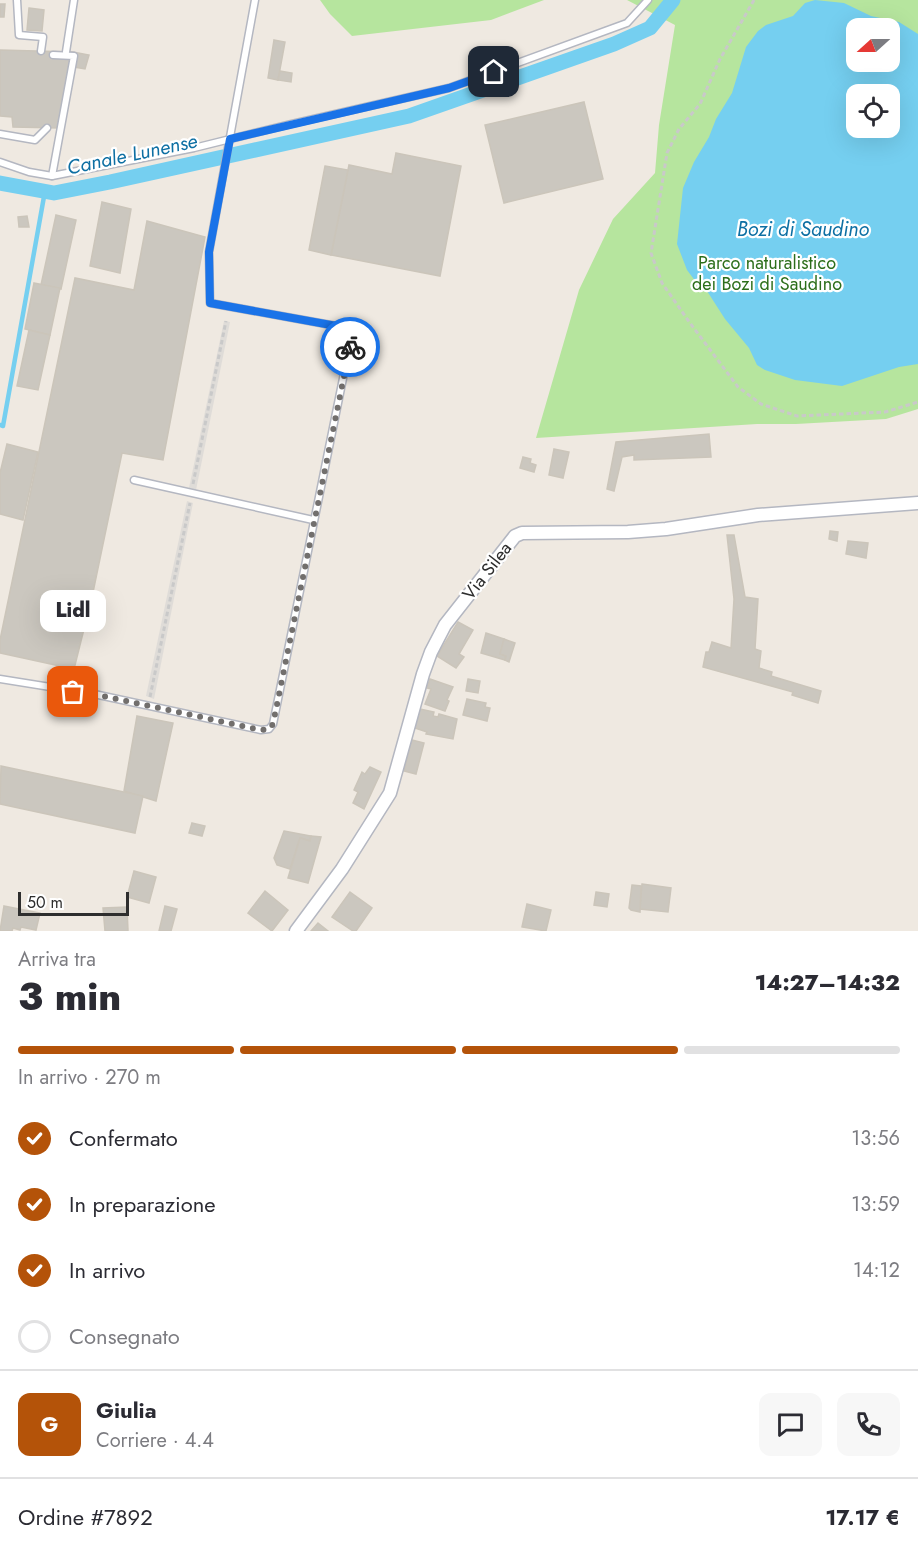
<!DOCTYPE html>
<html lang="it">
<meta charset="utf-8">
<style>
body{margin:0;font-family:Jost,sans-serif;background:#f7f7f7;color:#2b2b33;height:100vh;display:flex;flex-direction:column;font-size:22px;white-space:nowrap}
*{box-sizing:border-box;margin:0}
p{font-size:20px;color:#7c7c81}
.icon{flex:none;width:33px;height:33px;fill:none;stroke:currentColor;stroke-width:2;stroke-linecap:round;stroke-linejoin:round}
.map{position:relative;height:931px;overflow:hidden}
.details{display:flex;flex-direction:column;background:#fff;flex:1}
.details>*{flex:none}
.needle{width:39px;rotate:249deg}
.tools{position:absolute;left:846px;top:18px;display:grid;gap:12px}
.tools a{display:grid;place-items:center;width:54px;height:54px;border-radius:12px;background:#fff;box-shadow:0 6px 24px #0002;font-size:30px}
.scale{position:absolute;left:18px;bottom:15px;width:111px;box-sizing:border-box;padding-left:6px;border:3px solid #2e2e2e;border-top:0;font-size:16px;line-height:21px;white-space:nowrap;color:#2e2e2e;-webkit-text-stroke:4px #fff;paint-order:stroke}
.pin{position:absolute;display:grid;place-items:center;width:51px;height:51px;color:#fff;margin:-26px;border-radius:12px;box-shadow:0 3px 9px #0006}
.courier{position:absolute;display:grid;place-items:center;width:60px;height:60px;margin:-30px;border:4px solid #1a73e8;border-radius:50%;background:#fff;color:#222;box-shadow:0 2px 8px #0007}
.bubble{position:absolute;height:42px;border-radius:12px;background:#fff;box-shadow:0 6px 24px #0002;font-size:20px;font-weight:800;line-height:42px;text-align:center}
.head em{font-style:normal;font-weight:800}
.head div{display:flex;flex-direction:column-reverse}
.head{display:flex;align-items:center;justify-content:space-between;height:102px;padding:0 18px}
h1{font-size:39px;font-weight:800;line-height:45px}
.bar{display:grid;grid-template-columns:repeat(4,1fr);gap:9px 6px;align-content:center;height:72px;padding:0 18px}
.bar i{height:8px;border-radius:4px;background:#e1e1e2}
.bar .current{background:#b45309}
.bar p{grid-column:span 4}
.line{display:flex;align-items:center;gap:15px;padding:0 18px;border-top:2px solid #e1e1e2}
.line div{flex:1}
.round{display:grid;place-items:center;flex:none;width:63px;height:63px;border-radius:12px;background:#f7f7f7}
ol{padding:0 18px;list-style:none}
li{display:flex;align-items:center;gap:18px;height:66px}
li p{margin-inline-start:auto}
li .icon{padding:6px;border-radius:50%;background:#b45309;color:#fff;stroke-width:4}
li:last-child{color:#7c7c81}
li i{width:33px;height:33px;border:3px solid #e1e1e2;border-radius:50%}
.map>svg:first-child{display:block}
</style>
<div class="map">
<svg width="918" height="931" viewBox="0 0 918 931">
<rect width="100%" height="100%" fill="#efe9e1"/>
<g fill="#b6e59e" fill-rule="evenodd">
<polygon points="320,0 544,0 491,20 352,36 330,14"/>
<path d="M 627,0 L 918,0 L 918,409 L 886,419 L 796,424 L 757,424 L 536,438 L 579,290 L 613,219 L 655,173 L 659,125 L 675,25 ZM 856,28 L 890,28 L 890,62 L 856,62 ZM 856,94 L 890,94 L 890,128 L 856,128 Z"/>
</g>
<g fill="#dfdcd8">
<polygon points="224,321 230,322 196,490 189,488"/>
<polygon points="187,501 193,503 154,699 146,696"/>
</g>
<path fill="#75cff0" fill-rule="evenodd" d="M 815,0 L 844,3 L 871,16 L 899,22 L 918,34 L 918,364 L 899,367 L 842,386 L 795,380 L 765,370 L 757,365 L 749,348 L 725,319 L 707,291 L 699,286 L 687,270 L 677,244 L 683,188 L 694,162 L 709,137 L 716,119 L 732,93 L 746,47 L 758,31 L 766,25 L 793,16 L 805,3 ZM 856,28 L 890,28 L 890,62 L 856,62 ZM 856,94 L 890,94 L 890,128 L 856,128 Z"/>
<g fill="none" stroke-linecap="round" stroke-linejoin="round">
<polyline stroke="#75cff0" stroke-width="4.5" points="0,425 3,426 45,191"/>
<polyline stroke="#75cff0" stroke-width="15" points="0,183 54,193 110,182 409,116 614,44 650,28 673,0"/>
</g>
<g fill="#cbc7bf" stroke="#cbc5ba" stroke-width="1.5">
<polygon points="0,4 5,4 4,17 0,17"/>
<polygon points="29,8 44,10 42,31 27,30"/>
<polygon points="274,40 285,42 278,80 268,78"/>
<polygon points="0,50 73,52 89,55 85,69 74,67 59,128 13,127 12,117 0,116"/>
<polygon points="280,71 292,73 291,82 278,80"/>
<polygon points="584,102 603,179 504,203 485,125"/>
<polygon points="396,153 461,166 440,276 331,255 349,165 392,174"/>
<polygon points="325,166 348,170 331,255 309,250"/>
<polygon points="102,202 131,209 120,273 90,266"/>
<polygon points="56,215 76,220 61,289 41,285"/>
<polygon points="27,216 29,227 19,227 18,217"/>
<polygon points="147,221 205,237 163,460 122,453 92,597 74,669 0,653 0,640 75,278 134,290"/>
<polygon points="34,283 60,288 50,335 25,329"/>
<polygon points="29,330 50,335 38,390 17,386"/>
<polygon points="709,434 711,457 634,460 634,455 622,457 614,491 607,489 616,442"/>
<polygon points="7,444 38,452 23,520 0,514 0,473"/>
<polygon points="554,449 569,452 563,478 549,475"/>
<polygon points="523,457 531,459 530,463 536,465 534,472 520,468"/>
<polygon points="830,531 838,532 837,541 829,539"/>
<polygon points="727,535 734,535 745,597 758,599 755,649 761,651 759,668 772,672 771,676 821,691 818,703 792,695 793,692 703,667 706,652 709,652 712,642 731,648 734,599"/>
<polygon points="848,541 868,543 866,558 846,554"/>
<polygon points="458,622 473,630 459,654 464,657 456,668 437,656"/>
<polygon points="486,633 504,639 500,654 506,656 505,660 481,653"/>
<polygon points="504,639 515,643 509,662 505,660 506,656 500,654"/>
<polygon points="430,679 453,687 447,700 449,701 445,711 425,704 431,689 427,688"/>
<polygon points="468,679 480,681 478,693 466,691"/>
<polygon points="467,699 486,703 485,707 490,708 487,721 463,715"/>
<polygon points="420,709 434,712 433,716 438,717 439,714 457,719 453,739 426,734 427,732 415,728"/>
<polygon points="137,716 173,723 156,801 124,791"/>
<polygon points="412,740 424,743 416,774 404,771"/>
<polygon points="1,766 143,796 135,833 0,804"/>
<polygon points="370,767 381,772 364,809 353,803 358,792 354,790 362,772 365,774"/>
<polygon points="192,823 205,826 202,836 189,833"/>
<polygon points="284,831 311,836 310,841 300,838 290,869 277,865 274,858"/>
<polygon points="311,836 321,837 308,883 288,878 300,838 310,841"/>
<polygon points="134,871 156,877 149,903 127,897"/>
<polygon points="642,884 671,888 668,912 640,909"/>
<polygon points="632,885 641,886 640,912 631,910 629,908"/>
<polygon points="265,891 288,910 272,931 248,913"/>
<polygon points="350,892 372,908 356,931 353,931 332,917"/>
<polygon points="596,892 609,894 607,907 594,905"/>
<polygon points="527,904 551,910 546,931 522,927"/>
<polygon points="4,906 40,913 36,930 21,927 20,930 13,928 12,931 0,931"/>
<polygon points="165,906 177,909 171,931 159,931"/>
<polygon points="127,907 128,931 105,931 103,908"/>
<polygon points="318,923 328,931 311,931"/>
</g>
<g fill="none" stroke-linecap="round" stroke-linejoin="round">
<defs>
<g id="lane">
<polyline points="17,0 19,35 43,37 41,51"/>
<polyline points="66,52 74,0"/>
<polyline points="0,134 35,140 47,128"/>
<polyline points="0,162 29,172 52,176 194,148 291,124 449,88 627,23 648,0"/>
<polyline points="52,176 74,56 53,55"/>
<polyline points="134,480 313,520"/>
<polyline points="0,679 94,694 261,730 269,729 273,724 353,329 210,303 209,252 255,0"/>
</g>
<polyline id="street" points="296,931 342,869 390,793 423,674 431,652 445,625 515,536 522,533 628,532 666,529 758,515 918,503"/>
</defs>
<use href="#lane" stroke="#b4b7c1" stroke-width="9"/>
<use href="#street" stroke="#b4b7c1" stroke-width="15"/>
<g stroke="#c9c9c9" stroke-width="3" stroke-dasharray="4.5 3" stroke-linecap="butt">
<polyline points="754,0 720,59 700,104 679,129 667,153 651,253 662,283 690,323 738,387 761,404 797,416 885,412 918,402"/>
<polyline points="193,484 226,321"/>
<polyline points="150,697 190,503"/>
</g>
<use href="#lane" stroke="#fff" stroke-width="6"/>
<use href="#street" stroke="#fff" stroke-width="12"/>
</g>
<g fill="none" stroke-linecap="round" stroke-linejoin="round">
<polyline stroke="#726f6d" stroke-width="6" stroke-dasharray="0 10.8" points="73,692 94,694 261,730 269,729 273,724 350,347"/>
<polyline stroke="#1a73e8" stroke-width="8" points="350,347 353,329 210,303 209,252 230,139 449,88 494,72"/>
</g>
<g text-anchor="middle" stroke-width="4.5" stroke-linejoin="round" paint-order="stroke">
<g font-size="18" fill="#2c6e1b" stroke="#fff">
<text x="767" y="269">Parco naturalistico<tspan x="767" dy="21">dei Bozi di Saudino</tspan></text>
</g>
<g font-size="18" fill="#2e2e2e" stroke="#fff">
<text transform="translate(487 571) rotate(-52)" y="6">Via Silea</text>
</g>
<g font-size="20" font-style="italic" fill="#0d6fa3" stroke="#fff">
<text transform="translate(132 154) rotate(-12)" y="7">Canale Lunense</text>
<text x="803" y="236">Bozi di Saudino</text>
</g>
</g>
</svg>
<div class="tools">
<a><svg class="needle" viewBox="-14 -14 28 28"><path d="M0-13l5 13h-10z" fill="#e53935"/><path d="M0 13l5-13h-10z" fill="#7c7c81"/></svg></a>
<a><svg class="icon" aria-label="locate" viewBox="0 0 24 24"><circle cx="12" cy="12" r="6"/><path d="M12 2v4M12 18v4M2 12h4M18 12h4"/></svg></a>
</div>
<div class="scale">50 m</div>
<div class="pin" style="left:73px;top:692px;background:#ea580c"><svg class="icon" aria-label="bag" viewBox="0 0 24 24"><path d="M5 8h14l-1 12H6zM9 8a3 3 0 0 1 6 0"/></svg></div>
<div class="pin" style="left:494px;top:72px;background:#1f2937"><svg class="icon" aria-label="home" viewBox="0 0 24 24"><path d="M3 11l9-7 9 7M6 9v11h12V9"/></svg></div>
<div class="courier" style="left:350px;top:347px"><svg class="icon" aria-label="bike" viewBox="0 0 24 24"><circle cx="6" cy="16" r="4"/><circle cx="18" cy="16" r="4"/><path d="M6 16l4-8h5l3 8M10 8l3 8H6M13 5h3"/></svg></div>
<div class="bubble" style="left:40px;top:590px;width:66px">Lidl</div>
</div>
<section class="details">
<div class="head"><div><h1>3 min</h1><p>Arriva tra</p></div><em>14:27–14:32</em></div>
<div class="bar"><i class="current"></i><i class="current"></i><i class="current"></i><i></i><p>In arrivo · 270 m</p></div>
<ol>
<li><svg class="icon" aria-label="check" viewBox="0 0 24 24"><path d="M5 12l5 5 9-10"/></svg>Confermato<p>13:56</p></li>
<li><svg class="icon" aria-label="check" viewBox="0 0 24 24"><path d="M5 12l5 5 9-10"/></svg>In preparazione<p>13:59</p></li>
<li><svg class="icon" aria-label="check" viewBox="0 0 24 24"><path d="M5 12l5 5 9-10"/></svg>In arrivo<p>14:12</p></li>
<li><i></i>Consegnato</li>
</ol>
<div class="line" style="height:108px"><b class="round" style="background:#b45309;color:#fff">G</b><div><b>Giulia</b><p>Corriere · 4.4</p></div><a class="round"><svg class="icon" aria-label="chat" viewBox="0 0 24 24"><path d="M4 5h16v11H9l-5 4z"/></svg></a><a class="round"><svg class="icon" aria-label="phone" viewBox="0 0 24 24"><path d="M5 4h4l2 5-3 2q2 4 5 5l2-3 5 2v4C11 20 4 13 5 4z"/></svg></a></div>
<div class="line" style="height:78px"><div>Ordine #7892</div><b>17.17 €</b></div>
</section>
